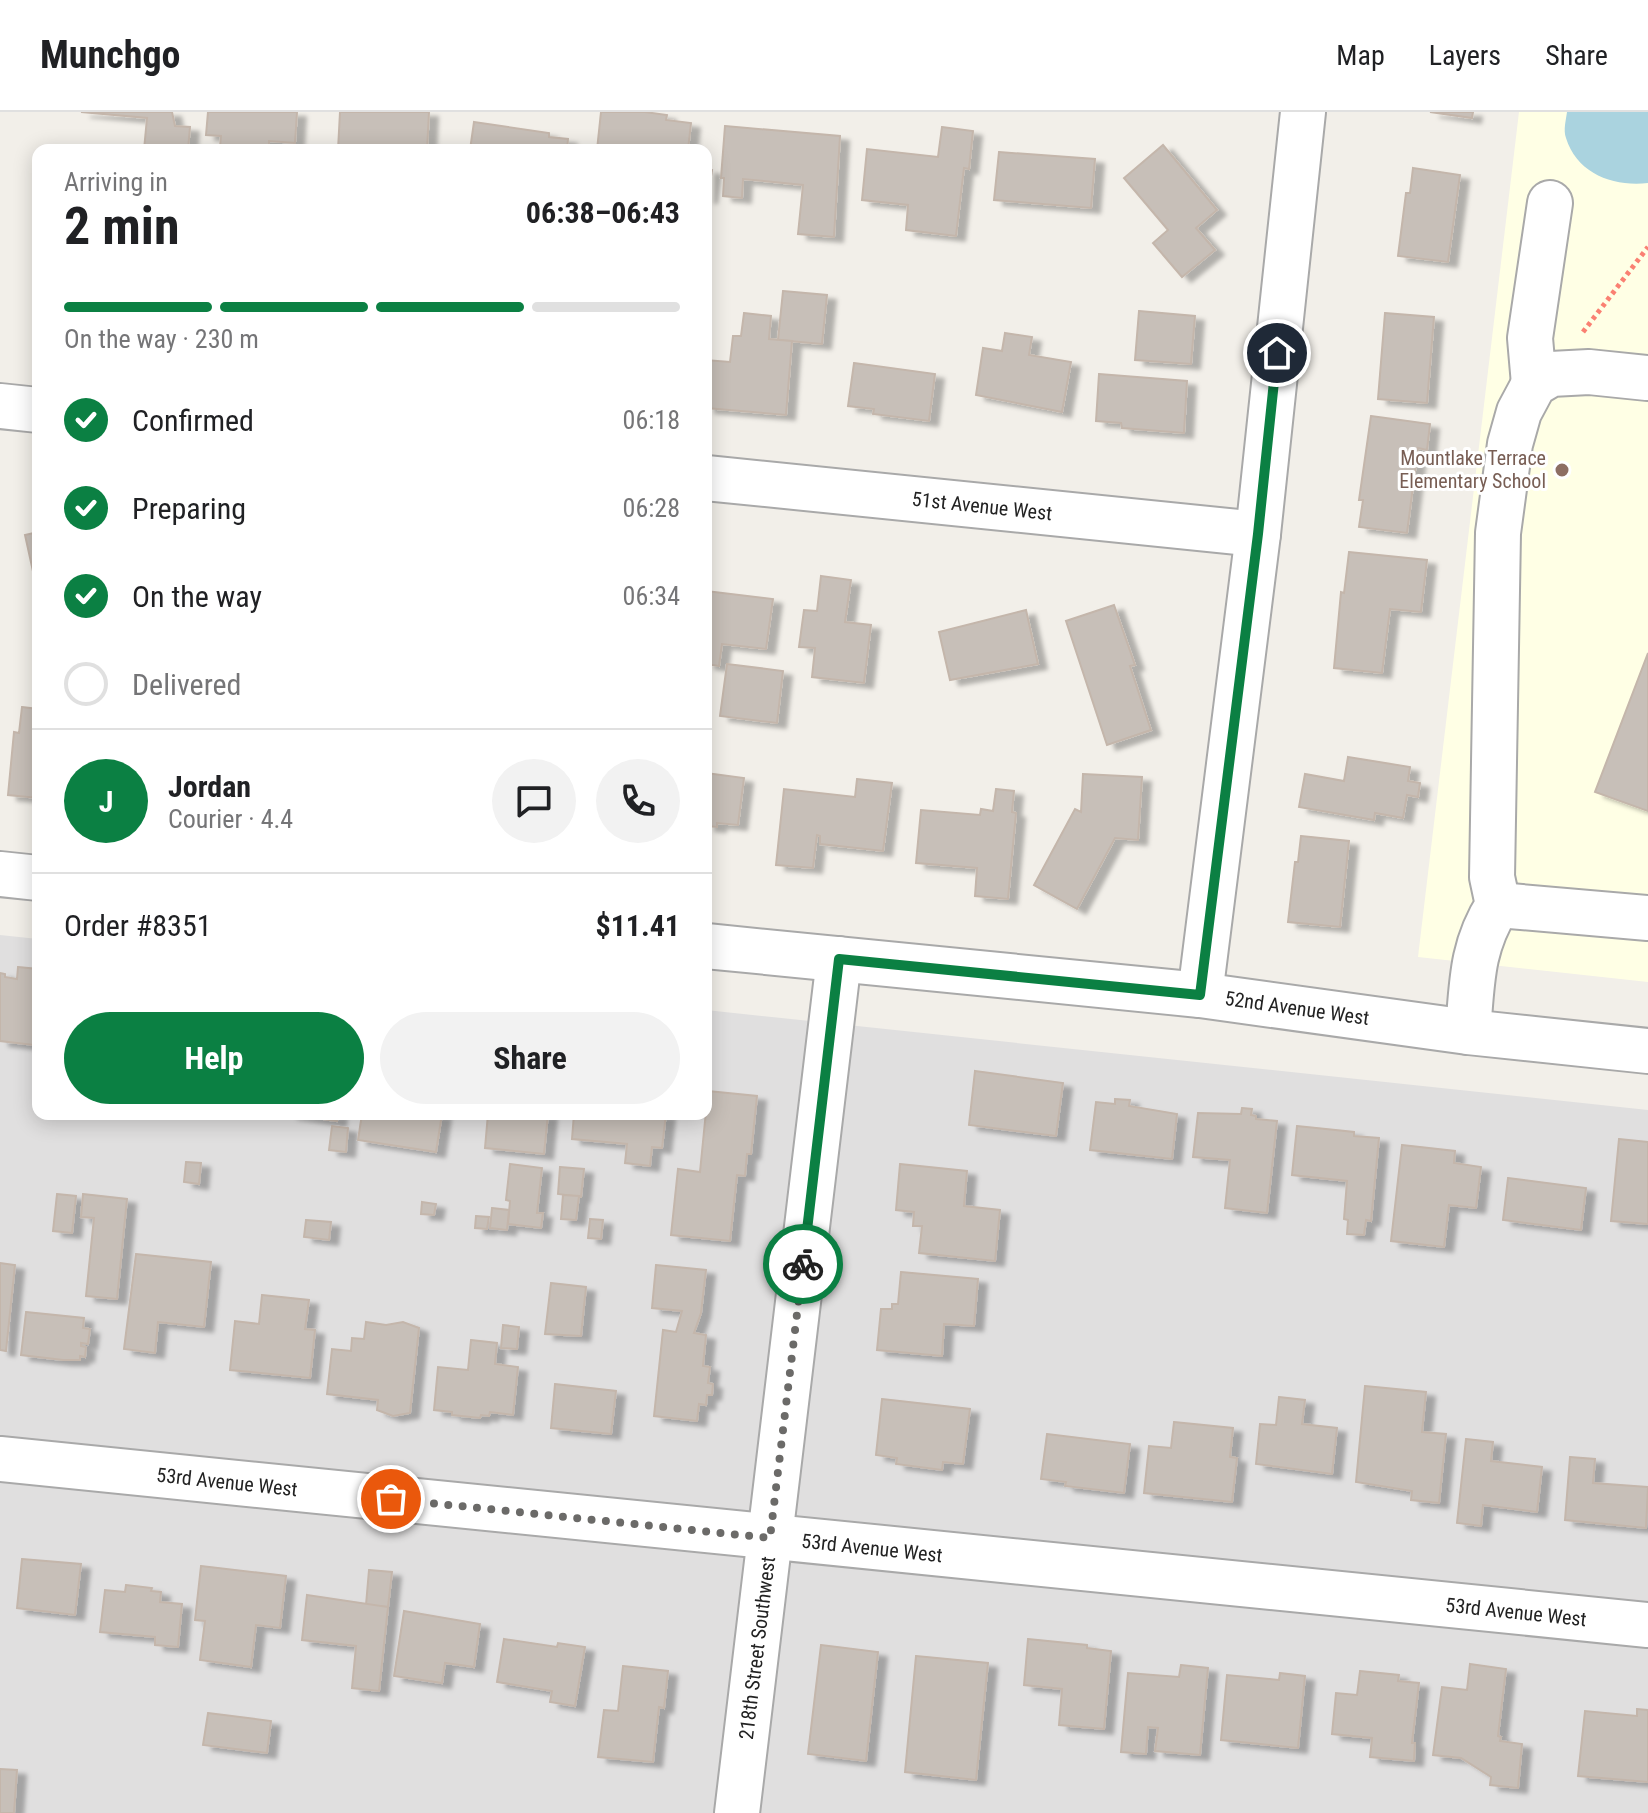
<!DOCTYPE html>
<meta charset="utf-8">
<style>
body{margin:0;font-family:"Roboto Condensed",sans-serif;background:#f2f2f2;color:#202124;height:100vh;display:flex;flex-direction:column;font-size:30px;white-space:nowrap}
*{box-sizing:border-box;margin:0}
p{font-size:26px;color:#757577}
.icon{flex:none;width:44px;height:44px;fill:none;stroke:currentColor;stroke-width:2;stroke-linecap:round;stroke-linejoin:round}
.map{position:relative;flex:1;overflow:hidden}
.side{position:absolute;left:32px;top:32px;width:680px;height:976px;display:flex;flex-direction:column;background:#fff;border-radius:16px;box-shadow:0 4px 20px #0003}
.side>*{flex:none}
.pin{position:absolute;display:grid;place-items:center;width:68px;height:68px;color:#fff;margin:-34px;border:4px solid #fff;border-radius:50%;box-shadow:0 2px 8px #0007}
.courier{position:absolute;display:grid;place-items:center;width:80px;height:80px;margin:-40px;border:6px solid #0b8043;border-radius:50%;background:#fff;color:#222;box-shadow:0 2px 10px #0007}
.overview em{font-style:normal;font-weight:700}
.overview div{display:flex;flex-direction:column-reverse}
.overview{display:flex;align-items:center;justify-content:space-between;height:136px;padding:0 32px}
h1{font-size:52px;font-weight:700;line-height:60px}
.bar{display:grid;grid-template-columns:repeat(4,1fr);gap:12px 8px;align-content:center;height:96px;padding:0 32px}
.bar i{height:10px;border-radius:6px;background:#e0e0e0}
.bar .on{background:#0b8043}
.bar p{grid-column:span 4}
.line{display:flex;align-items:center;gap:20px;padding:0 32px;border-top:2px solid #e0e0e0}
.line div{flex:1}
.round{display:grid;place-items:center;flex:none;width:84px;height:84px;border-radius:42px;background:#f2f2f2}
ol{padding:0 32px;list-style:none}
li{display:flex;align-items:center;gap:24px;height:88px}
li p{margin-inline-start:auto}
li .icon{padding:8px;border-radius:50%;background:#0b8043;color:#fff;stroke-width:4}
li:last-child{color:#757577}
li i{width:44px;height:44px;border:4px solid #e0e0e0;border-radius:50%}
.primary-button{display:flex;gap:16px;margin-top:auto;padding:16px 32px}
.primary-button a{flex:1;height:92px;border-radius:48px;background:#0b8043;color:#fff;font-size:32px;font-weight:700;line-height:92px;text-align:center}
.primary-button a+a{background:#f2f2f2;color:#202124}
header{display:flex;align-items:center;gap:48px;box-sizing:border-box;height:112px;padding:0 40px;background:#fff;border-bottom:2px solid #e0e0e0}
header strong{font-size:38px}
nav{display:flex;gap:44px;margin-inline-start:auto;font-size:28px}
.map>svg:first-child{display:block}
</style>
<header>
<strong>Munchgo</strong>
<nav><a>Map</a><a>Layers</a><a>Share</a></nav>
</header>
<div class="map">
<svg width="1648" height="1701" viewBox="0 0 1648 1701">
<defs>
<filter id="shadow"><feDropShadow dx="9" dy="5" stdDeviation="2" flood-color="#0004"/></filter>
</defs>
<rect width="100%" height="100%" fill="#f2efe9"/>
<polygon fill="#e0dfdf" points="0,823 38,827 38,1002 706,1002 706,898 1648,998 1648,1701 0,1701"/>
<polygon fill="#ffffe5" points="1519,0 1648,0 1648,870 1418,845"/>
<path fill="#aad3df" d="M 1567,0 L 1648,0 L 1648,71 C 1614,75 1577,62 1566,26 C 1563,18 1566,8 1567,0 Z"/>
<g fill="#c7bfb8" stroke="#c4b6ab" stroke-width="2" filter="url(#shadow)">
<polygon points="81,0 172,0 175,14 190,15 188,38 144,38 147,6"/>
<polygon points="208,0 297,0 295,31 269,29 269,38 220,35 221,24 206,23"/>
<polygon points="340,0 429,0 427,38 338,38"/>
<polygon points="601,0 645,0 667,3 666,8 691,11 688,38 597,38"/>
<polygon points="1430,0 1473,0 1472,6"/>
<polygon points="474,10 549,21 549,25 568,27 567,38 470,38"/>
<polygon points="725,14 840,24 834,125 798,122 803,73 743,67 742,86 723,84 724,66 721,66"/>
<polygon points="942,15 973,19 969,57 964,56 956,124 906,118 908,93 862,88 867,37 938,45"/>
<polygon points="1163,33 1217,98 1196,116 1215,138 1182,165 1153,131 1168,118 1124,66"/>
<polygon points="999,40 1095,47 1091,96 994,88"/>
<polygon points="1413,56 1460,63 1448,150 1398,144 1406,81 1410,81"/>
<polygon points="706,57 712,58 708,86 706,86"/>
<polygon points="783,179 827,183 822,232 778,228"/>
<polygon points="1139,199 1195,204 1191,252 1135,248"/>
<polygon points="744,201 771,204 769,227 792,229 786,303 706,296 706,248 730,250 733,224 741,224"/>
<polygon points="1385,201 1434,205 1427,291 1378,287"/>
<polygon points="1005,221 1032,225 1029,243 1071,250 1062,300 976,283 983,236 1002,239"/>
<polygon points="854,251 935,262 929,309 873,302 874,297 848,294"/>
<polygon points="1099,262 1187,269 1184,321 1122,316 1121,311 1096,309"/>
<polygon points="1371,304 1430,312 1427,338 1418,336 1407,421 1359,415 1363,388 1359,388"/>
<polygon points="38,420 38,472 36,473 25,423"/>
<polygon points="1349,440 1427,448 1421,500 1390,497 1382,561 1334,556 1341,480 1344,481"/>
<polygon points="821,464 851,468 845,510 871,513 864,571 812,565 815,536 799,535 804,498 817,499"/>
<polygon points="706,479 773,487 766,537 722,532 719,554 706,552"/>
<polygon points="1114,493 1135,553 1130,554 1151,618 1107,633 1066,509"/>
<polygon points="1026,498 1038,552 950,568 939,520"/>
<polygon points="1648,541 1648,699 1595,680"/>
<polygon points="727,552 783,559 777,611 720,604"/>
<polygon points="22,595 38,597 38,686 8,683 14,620 19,621"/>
<polygon points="1348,645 1410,655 1408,669 1420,671 1418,685 1407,683 1403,706 1375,701 1374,708 1299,695 1305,662 1344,669"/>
<polygon points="706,661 744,666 738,713 717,711 717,715 706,714"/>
<polygon points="1083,662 1142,665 1138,728 1115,726 1077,797 1034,773 1075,697 1081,700"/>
<polygon points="857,667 892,671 883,739 820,732 820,724 817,723 813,756 776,753 784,677 855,685"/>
<polygon points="996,677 1014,679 1012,700 1016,701 1008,787 975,784 977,756 916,751 921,698 980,703 981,697 993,699"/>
<polygon points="1301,724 1349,729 1340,815 1288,810 1295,750 1298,750"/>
<polygon points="18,855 38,857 38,918 36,918 34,933 0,929 0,861 5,862 5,865 17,867"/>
<polygon points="975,959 1063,971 1056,1024 969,1013"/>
<polygon points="708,979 757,984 751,1042 747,1042 745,1064 737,1063 730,1129 671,1123 678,1057 700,1060"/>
<polygon points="1115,987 1130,988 1129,994 1177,1002 1172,1047 1090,1038 1096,990 1115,992"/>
<polygon points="1242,996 1252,997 1251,1003 1256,1004 1256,1007 1277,1009 1267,1101 1225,1096 1230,1048 1193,1045 1198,1001 1241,1002"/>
<polygon points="288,1002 338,1002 337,1009"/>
<polygon points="362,1002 442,1002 436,1040 358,1028"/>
<polygon points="488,1002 548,1002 544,1042 485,1036"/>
<polygon points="574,1002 666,1002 662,1036 652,1035 650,1054 625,1051 627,1032 572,1027"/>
<polygon points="332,1014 348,1016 346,1040 329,1038"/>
<polygon points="1297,1014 1354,1020 1354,1024 1379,1026 1371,1109 1366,1108 1364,1123 1347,1122 1348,1108 1344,1107 1347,1069 1292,1063"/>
<polygon points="1619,1027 1648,1030 1648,1112 1611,1109"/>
<polygon points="1402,1033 1455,1039 1454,1051 1481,1055 1476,1096 1449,1093 1444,1135 1391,1129"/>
<polygon points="186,1050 201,1051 199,1072 184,1070"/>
<polygon points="510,1052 542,1056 537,1101 543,1101 541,1116 508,1112 510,1089 506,1088"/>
<polygon points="900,1052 967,1059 964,1094 1000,1098 995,1149 919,1141 922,1114 913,1114 914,1100 896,1098"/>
<polygon points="560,1055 584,1057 581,1085 558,1082"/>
<polygon points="1508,1066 1586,1076 1581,1118 1503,1108"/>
<polygon points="57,1082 76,1084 72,1121 53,1119"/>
<polygon points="83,1082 127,1087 117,1187 86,1184 94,1106 81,1105"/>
<polygon points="563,1083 579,1084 576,1108 561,1107"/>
<polygon points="422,1090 436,1092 434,1103 421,1102"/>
<polygon points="492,1096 509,1098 507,1118 490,1116"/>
<polygon points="476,1104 489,1105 487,1117 475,1116"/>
<polygon points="590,1107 603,1108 601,1127 588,1126"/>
<polygon points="306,1108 331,1110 329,1128 304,1125"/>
<polygon points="136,1142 211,1150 204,1215 158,1210 155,1241 124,1237"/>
<polygon points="0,1151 15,1153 6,1239 0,1238"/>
<polygon points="656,1153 706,1158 701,1201 694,1221 706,1223 703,1254 710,1255 708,1271 713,1272 712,1283 707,1283 706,1293 699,1292 697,1309 654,1304 663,1218 676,1220 682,1199 652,1196"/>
<polygon points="901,1160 978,1167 974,1214 944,1212 942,1244 877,1238 881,1197 892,1197 892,1192 898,1192"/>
<polygon points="551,1171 586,1175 581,1224 545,1222"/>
<polygon points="262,1183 309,1188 305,1217 315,1218 310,1266 230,1258 235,1209 259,1212"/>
<polygon points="26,1200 84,1206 83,1216 90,1217 88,1232 81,1231 81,1234 86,1235 85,1245 80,1244 80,1248 63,1248 21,1243"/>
<polygon points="366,1210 386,1213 403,1210 419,1216 410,1301 393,1304 377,1298 378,1288 327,1282 332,1237 351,1239 352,1226 364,1227"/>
<polygon points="503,1213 519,1215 517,1237 501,1236"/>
<polygon points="471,1228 497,1231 495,1252 518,1255 513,1303 490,1300 489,1304 481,1303 480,1306 452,1303 452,1300 434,1298 438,1255 468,1258"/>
<polygon points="555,1272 616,1279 611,1322 551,1316"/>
<polygon points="1365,1274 1426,1280 1422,1320 1446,1322 1439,1391 1411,1388 1412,1379 1356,1370"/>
<polygon points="1279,1285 1305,1288 1302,1312 1337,1316 1332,1362 1256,1352 1260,1312 1276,1313"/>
<polygon points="882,1287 970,1297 963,1352 943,1350 942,1358 896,1352 897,1346 876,1343"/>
<polygon points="1174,1310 1233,1316 1230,1345 1237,1346 1232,1390 1144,1381 1149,1334 1171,1336"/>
<polygon points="1047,1322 1130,1332 1124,1381 1065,1374 1066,1370 1041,1367"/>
<polygon points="1466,1327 1493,1330 1491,1349 1542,1355 1537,1400 1483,1393 1481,1414 1457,1411"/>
<polygon points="1570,1345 1595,1347 1593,1371 1648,1375 1646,1416 1565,1408"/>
<polygon points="22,1447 81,1452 75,1503 17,1496"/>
<polygon points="201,1454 286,1464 280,1516 256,1513 251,1555 200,1548 205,1509 195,1508"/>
<polygon points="369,1458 392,1460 388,1495 366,1493"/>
<polygon points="126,1473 152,1476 151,1479 161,1480 160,1490 182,1492 178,1535 155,1533 155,1525 100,1520 105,1478 125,1480"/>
<polygon points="307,1483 388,1495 379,1579 352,1576 356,1534 302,1528"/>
<polygon points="404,1499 480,1512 474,1555 445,1551 442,1571 394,1564"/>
<polygon points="504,1527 557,1535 558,1531 585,1535 575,1594 550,1590 552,1579 497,1570"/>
<polygon points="1028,1527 1087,1533 1087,1536 1111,1539 1104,1617 1059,1613 1062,1577 1024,1573"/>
<polygon points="821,1533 878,1540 866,1649 808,1642"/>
<polygon points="916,1544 988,1551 976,1668 905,1660"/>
<polygon points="1470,1552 1506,1557 1498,1624 1501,1625 1500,1629 1522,1632 1518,1676 1490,1673 1491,1665 1461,1646 1433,1643 1442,1575 1467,1578"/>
<polygon points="1181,1553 1208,1556 1200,1643 1155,1639 1158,1616 1148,1615 1146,1642 1121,1640 1128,1561 1179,1565"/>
<polygon points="623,1554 668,1559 664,1596 659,1595 653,1650 598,1645 604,1598 618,1599"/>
<polygon points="1360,1559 1399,1563 1398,1569 1419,1571 1412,1631 1415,1631 1414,1649 1370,1645 1372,1626 1332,1622 1336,1581 1357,1583"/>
<polygon points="1280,1561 1305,1564 1298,1636 1221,1628 1227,1563 1279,1568"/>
<polygon points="1637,1597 1648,1598 1648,1670 1578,1664 1585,1599 1637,1604"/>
<polygon points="208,1601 271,1609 267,1641 203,1633"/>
<polygon points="0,1657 17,1658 14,1701 0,1701"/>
</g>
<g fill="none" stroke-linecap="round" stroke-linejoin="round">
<defs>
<g id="minor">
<polyline points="1534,272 1530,226 1550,91"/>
<polyline points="0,294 38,298"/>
<polyline points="706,366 1258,422"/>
<polyline points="0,762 38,766"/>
<polyline points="1498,793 1648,806"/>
<polyline points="706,834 1200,883 1468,920 1648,939"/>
<polyline points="1200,883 1258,422 1303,0"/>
<path d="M 1468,920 C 1472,872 1471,835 1498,793 L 1492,765 L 1498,421 L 1510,332 L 1519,300 L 1534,272 L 1551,262 L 1589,260 L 1647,266"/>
<polyline points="0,1347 1648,1513"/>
<polyline points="737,1701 839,847"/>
</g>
</defs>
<use href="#minor" stroke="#a9a9a9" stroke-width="48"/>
<polyline stroke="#fa8072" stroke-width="5" stroke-dasharray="4 4" stroke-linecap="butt" points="1583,220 1648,135"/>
<use href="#minor" stroke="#fff" stroke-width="44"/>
</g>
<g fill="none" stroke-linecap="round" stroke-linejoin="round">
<polyline stroke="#6b6a68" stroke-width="8" stroke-dasharray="0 14.4" points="391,1387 770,1426 803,1152"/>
<polyline stroke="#0b8043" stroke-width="10" points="803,1152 839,847 1200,883 1258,422 1277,241"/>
</g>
<circle fill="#8d6e63" stroke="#fff" stroke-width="3" cx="1562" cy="358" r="8"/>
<g text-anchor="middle" stroke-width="6" stroke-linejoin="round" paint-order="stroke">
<g font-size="20" fill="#785e54" stroke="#fff" text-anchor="end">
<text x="1546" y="353">Mountlake Terrace<tspan x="1546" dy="23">Elementary School</tspan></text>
</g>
<g font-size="20" fill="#222" stroke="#fff">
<text transform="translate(982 394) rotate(6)" y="7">51st Avenue West</text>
<text transform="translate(1297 896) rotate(8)" y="7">52nd Avenue West</text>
<text transform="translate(227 1370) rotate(6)" y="7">53rd Avenue West</text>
<text transform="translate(872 1436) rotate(6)" y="7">53rd Avenue West</text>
<text transform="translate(1516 1500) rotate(6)" y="7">53rd Avenue West</text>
<text transform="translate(757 1536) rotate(-83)" y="7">218th Street Southwest</text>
</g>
</g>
</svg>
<div class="pin" style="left:391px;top:1387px;background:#ea580c"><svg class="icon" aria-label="bag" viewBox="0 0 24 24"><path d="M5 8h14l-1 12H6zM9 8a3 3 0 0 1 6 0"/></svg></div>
<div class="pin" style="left:1277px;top:241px;background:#1f2937"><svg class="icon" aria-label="home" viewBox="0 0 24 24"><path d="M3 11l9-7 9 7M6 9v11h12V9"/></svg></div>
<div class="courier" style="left:803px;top:1152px"><svg class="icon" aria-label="bike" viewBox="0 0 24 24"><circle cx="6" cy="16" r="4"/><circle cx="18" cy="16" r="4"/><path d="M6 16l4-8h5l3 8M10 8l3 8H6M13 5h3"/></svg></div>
<section class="side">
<div class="overview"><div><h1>2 min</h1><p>Arriving in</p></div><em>06:38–06:43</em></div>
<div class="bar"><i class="on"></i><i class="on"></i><i class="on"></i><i></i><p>On the way · 230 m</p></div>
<ol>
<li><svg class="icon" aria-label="check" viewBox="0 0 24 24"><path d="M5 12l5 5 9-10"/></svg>Confirmed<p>06:18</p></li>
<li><svg class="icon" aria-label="check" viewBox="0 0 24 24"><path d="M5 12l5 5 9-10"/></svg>Preparing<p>06:28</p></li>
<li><svg class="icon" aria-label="check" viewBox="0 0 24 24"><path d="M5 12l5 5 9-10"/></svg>On the way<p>06:34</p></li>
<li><i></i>Delivered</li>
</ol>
<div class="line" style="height:144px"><b class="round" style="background:#0b8043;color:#fff">J</b><div><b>Jordan</b><p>Courier · 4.4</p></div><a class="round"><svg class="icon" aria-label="chat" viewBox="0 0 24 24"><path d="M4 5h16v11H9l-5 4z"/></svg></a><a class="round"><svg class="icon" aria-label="phone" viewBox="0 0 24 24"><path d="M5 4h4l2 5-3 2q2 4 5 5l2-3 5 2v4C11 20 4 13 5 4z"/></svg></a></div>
<div class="line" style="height:104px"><div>Order #8351</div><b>$11.41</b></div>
<div class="primary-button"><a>Help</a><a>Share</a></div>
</section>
</div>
